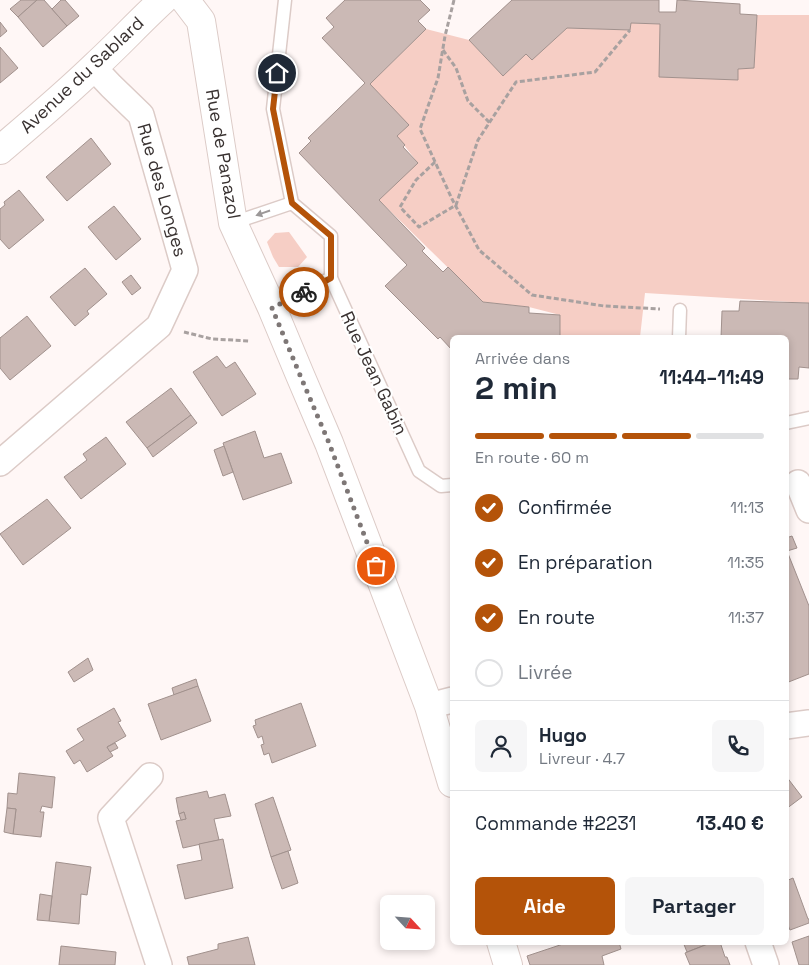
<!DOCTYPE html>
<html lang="fr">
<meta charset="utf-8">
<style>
body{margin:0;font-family:"Space Grotesk",sans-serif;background:#f6f6f7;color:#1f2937;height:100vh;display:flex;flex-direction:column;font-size:19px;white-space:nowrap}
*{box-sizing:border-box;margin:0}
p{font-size:16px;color:#747a83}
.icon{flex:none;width:28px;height:28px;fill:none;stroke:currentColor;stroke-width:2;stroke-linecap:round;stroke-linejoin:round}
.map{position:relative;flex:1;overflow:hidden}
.side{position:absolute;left:450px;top:335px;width:339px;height:610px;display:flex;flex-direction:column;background:#fff;border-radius:8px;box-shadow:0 2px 8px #0003}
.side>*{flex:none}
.needle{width:32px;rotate:116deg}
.controls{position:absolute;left:380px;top:895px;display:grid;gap:10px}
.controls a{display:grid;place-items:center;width:55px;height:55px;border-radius:8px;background:#fff;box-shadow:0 2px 8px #0003;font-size:25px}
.pin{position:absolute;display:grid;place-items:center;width:42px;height:42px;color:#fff;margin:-21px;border:2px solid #fff;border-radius:50%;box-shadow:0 1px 5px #0007}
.courier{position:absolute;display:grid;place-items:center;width:50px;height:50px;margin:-25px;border:4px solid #b45309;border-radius:50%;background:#fff;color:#222;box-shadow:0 1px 6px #0007}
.summary em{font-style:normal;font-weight:700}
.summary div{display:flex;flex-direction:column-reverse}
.summary{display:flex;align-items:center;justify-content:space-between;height:85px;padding:0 25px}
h1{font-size:32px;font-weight:700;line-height:38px}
.bar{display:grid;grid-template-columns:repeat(4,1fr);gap:8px 5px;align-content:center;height:60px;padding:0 25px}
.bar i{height:6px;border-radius:4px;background:#e0e1e3}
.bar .current{background:#b45309}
.bar p{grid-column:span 4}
.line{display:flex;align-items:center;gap:12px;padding:0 25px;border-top:1px solid #e0e1e3}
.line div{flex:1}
.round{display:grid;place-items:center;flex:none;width:52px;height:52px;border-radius:8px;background:#f6f6f7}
ol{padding:0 25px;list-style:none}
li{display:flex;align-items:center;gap:15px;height:55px}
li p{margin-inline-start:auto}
li .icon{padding:5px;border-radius:50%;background:#b45309;color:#fff;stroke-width:4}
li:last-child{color:#747a83}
li i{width:28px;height:28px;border:2px solid #e0e1e3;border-radius:50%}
.cta{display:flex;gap:10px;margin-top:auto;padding:10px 25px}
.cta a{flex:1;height:58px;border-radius:8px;background:#b45309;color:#fff;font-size:20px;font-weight:700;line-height:58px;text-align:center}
.cta a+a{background:#f6f6f7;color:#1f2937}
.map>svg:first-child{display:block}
</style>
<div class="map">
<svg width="809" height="965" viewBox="0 0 809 965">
<rect width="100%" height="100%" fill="#fff7f6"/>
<g fill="#f6cec5">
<polygon points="757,15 809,15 809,303 645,293 640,337 560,338 560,315 529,307 483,302 379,200 417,162 397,136 408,125 370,84 426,29 469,40 503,76 526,54 532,59 567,28 629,30 631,23 660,24 738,69 754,68"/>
<polygon points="289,232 307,257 298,267 279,267 273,257 267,242 275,233"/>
</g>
<g fill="#cbb9b5" stroke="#a1918d">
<polygon points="21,0 37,0 18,17 10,9"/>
<polygon points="37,0 44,0 67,26 43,47 18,17"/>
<polygon points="61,0 65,0 79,16 67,26 52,9"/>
<polygon points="345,0 420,0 430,10 418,21 426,29 370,84 409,125 397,136 405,145 403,147 418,163 379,200 425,248 422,251 443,272 448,267 483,302 529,307 529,313 560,315 560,338 452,338 452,350 440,337 438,339 385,286 407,265 299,153 311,141 308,138 365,83 322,38 334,27 326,18"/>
<polygon points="512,0 659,0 659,12 676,12 677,0 740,4 740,14 757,15 754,68 738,69 738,80 659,77 660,24 631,23 630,30 567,28 532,60 526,54 503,76 469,40"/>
<polygon points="0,22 7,31 0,37"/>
<polygon points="0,47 18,68 0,83"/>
<polygon points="91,138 111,164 67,201 46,177"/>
<polygon points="19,190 44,220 9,249 0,239 0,209 5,205 4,202"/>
<polygon points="114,206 141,239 116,260 88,227"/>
<polygon points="85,268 107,294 87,311 89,314 75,326 50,297"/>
<polygon points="131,275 141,288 132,295 122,282"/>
<polygon points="740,301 809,303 809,368 799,367 798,379 786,379 786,338 721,338 722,311 739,311"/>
<polygon points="27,316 51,346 10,380 0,368 0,338"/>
<polygon points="217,356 226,368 235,362 256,394 222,416 193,372"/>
<polygon points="171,388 191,415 147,448 126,422"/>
<polygon points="191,415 197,423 153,457 147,448"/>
<polygon points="255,431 264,458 281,453 292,483 243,500 223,443"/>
<polygon points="106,437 126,464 81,499 64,477 87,460 83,454"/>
<polygon points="224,446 233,472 223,476 214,450"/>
<polygon points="47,499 71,528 23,565 0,534"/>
<polygon points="792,536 797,548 787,551 809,606 809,674 786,683 786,538"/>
<polygon points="88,658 93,670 74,682 68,672"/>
<polygon points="196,679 198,686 174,695 172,688"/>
<polygon points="198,686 211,721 161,740 148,704"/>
<polygon points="301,703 316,746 272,763 269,753 264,755 261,745 264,744 262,736 258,738 253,726 256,725 255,720"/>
<polygon points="114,708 121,721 118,722 126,736 107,747 113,756 87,772 80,760 74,764 66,751 84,740 77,729"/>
<polygon points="115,743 118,748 110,752 107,747"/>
<polygon points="19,773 55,777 52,808 42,806 40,812 44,812 41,837 13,834 16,809 7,808 8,793 17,794"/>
<polygon points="786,776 802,797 786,809"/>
<polygon points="207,791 209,798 225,794 231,816 214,819 219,840 183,848 176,821 186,819 184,812 179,814 176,798"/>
<polygon points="273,797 291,850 271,857 255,804"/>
<polygon points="7,808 16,809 13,834 4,832"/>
<polygon points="184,812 186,819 181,820 179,814"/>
<polygon points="223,839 233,888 185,899 177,865 202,860 199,844"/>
<polygon points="288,851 298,883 282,889 271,857"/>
<polygon points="56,862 91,867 87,895 81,894 79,924 49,921"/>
<polygon points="793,878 808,919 809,919 809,923 790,930 786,920 786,881"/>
<polygon points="40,894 52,896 49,921 37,920"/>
<polygon points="809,936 809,965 799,965 792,942"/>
<polygon points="248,937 255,965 189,965 187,957 218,949 218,944"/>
<polygon points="569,942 619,942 621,949 602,956 604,965 530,965 527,956"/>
<polygon points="683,942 713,942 687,952"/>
<polygon points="713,942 720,942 725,957 727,957 730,965 690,965 685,953"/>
<polygon points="61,946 116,952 115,965 59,965"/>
</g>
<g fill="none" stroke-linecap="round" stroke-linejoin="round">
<defs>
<g id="lane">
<polyline points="285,0 273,109 292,203 331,236 331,278 419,471 441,486 452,485"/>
<polyline points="233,223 292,203"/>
<polyline points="272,308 331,278"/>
<polyline points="679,338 680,310"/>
<polyline points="786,423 809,418"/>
</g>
<g id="street">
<polyline points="0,463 159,326 185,270 141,115 111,86 94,68"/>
<polyline points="798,483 809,510"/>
<polyline points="429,706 452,700"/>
<polyline points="786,726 809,723"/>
<polyline points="150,776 111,818 159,965"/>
<polyline points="758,942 766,965"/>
</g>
<g id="secondary">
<polyline points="185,0 201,21 233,223 272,308 300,375 329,443 429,706 452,783"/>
<path d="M 0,150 C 33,122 65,95 96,65 C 119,44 140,21 163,0"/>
<polyline points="501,942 508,965"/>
</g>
</defs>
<use href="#lane" stroke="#dccbc7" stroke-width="15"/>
<use href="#street" stroke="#dccbc7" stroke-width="28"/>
<use href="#secondary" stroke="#dccbc7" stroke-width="30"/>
<g stroke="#a8a1a0" stroke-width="3" stroke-dasharray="5 2.5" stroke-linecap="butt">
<polyline points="454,0 445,36 438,78 420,129 452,199 479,250 532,295 604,306 660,309"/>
<polyline points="443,50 456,68 468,101 490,123"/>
<polyline points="435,162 416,180 400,207 419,227 456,205 478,140 516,82 595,72 630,30"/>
<polyline points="184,332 212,339 250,341"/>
</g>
<use href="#lane" stroke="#fff" stroke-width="12"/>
<use href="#street" stroke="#fff" stroke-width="25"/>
<use href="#secondary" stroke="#fff" stroke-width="28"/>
</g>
<defs><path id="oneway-solid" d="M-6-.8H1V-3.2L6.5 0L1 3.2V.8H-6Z" transform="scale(1.25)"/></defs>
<use fill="#9c9898" href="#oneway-solid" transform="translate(263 213) rotate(161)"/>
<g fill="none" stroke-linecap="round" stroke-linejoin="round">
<polyline stroke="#7e7776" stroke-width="5" stroke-dasharray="0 9" points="304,292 272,308 300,375 329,443 376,566"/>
<polyline stroke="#b45309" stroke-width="6" points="277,73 273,109 292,203 331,236 331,278 304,292"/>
</g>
<g text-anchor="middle" stroke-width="4.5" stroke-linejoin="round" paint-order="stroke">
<g font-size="18" fill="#393231" stroke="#fff">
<text transform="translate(82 75) rotate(-43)" y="6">Avenue du Sablard</text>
<text transform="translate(223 154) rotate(80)" y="6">Rue de Panazol</text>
<text transform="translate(162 190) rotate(74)" y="6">Rue des Longes</text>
<text transform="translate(374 373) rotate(65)" y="6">Rue Jean Gabin</text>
</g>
</g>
</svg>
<div class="controls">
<a><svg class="needle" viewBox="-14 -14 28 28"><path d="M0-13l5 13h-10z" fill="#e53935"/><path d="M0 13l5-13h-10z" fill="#747a83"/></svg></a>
</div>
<div class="pin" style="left:376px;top:566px;background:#ea580c"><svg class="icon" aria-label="bag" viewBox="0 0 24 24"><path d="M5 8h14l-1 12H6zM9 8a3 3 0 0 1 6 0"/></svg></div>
<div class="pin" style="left:277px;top:73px;background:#1f2937"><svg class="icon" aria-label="home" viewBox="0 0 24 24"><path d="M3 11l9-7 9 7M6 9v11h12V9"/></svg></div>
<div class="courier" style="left:304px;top:292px"><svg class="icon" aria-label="bike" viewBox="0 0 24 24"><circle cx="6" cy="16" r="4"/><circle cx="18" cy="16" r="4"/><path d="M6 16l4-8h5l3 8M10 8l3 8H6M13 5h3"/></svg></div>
<section class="side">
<div class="summary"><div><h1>2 min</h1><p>Arrivée dans</p></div><em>11:44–11:49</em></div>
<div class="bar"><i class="current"></i><i class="current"></i><i class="current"></i><i></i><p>En route · 60 m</p></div>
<ol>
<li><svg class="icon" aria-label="check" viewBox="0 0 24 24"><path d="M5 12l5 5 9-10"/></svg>Confirmée<p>11:13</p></li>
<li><svg class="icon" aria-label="check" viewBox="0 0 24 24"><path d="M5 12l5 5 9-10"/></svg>En préparation<p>11:35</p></li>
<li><svg class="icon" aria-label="check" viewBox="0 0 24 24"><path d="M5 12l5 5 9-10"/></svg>En route<p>11:37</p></li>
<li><i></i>Livrée</li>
</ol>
<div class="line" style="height:90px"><a class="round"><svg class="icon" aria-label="person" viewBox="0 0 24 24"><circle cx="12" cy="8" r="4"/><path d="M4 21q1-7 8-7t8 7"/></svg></a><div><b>Hugo</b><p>Livreur · 4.7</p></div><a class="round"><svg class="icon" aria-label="phone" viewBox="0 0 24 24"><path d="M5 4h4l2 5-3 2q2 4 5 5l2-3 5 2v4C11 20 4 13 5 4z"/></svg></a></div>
<div class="line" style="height:65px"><div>Commande #2231</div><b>13.40 €</b></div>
<div class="cta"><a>Aide</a><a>Partager</a></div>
</section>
</div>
